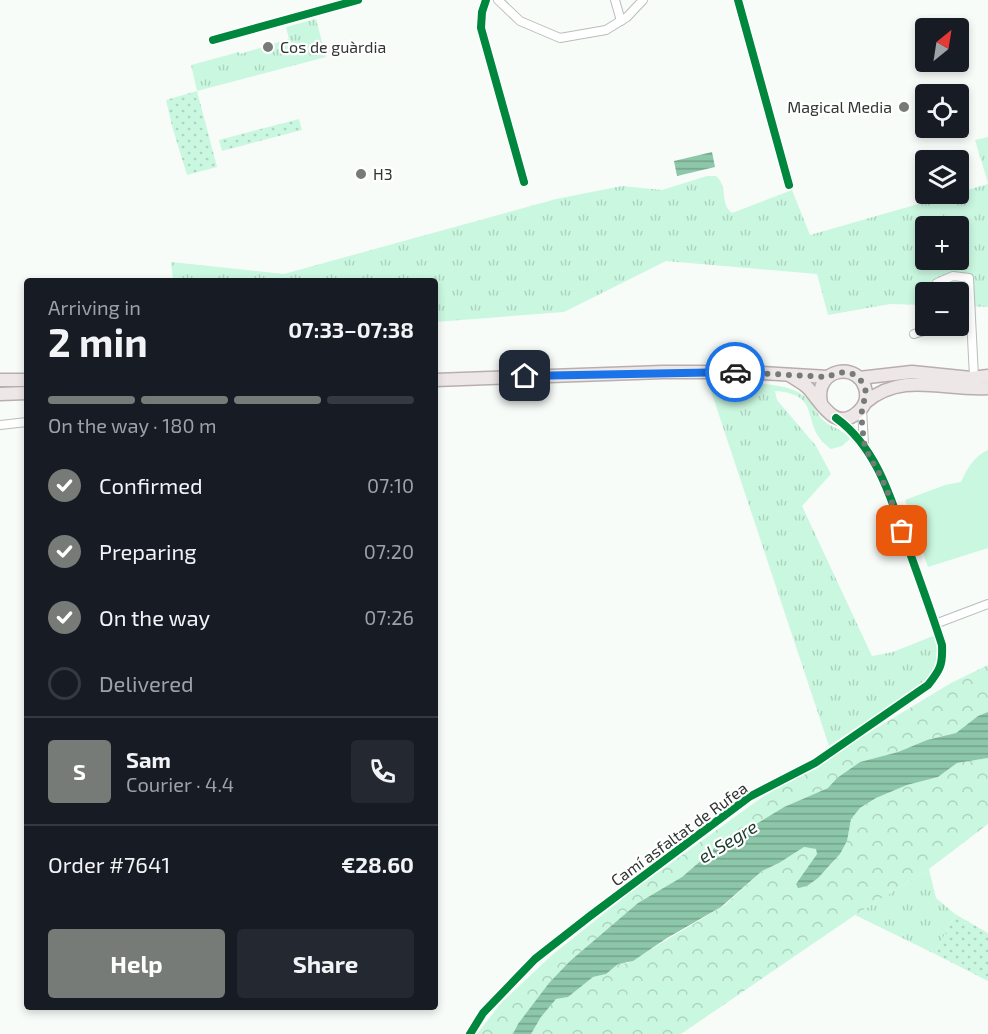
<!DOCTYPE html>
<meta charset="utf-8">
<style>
body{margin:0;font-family:"Exo 2",sans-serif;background:#242831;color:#f1f3f6;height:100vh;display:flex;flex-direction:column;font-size:22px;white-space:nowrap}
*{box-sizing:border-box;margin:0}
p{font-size:20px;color:#9ea1a6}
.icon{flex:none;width:33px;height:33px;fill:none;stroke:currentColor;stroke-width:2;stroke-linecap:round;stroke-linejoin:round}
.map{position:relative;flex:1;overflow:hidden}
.panel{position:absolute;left:24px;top:278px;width:414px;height:732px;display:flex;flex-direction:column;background:#171b24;border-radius:6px;box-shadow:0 3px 9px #0003}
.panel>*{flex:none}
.needle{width:39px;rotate:30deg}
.fabs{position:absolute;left:915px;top:18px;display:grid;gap:12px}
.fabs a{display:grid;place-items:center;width:54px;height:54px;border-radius:6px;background:#171b24;box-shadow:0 3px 9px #0003;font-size:30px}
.pin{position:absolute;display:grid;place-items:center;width:51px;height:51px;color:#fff;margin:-26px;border-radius:12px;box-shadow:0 3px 9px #0006}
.courier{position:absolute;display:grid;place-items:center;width:60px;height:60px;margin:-30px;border:4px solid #1a73e8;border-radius:50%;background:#fff;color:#222;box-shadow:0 2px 8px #0007}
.head em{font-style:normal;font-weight:700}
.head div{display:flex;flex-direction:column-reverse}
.head{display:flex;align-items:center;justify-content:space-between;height:102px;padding:0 24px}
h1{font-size:39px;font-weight:700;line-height:45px}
.bar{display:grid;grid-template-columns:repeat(4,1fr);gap:9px 6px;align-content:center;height:72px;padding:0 24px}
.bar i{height:8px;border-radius:4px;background:#363941}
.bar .selected{background:#767b78}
.bar p{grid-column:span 4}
.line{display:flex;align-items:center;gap:15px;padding:0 24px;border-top:2px solid #363941}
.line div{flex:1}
.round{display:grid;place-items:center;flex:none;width:63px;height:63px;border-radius:6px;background:#242831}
ol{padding:0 24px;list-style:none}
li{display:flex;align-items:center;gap:18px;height:66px}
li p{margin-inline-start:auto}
li .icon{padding:6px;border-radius:50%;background:#767b78;color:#fff;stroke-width:4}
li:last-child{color:#9ea1a6}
li i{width:33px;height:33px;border:3px solid #363941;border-radius:50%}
.primary-button{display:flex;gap:12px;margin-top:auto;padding:12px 24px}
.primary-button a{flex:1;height:69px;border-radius:6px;background:#767b78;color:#fff;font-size:24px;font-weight:700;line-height:69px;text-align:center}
.primary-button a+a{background:#242831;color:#f1f3f6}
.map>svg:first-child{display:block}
</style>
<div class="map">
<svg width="988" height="1034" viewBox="0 0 988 1034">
<defs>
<pattern id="grass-tufts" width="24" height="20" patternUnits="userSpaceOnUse" patternTransform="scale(1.5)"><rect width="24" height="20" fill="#caf7e0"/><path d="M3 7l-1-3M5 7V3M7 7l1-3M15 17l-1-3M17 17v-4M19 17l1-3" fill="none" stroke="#aed4c1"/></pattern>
<pattern id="forest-crowns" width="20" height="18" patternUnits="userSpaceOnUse" patternTransform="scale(1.5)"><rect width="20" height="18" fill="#caf7e0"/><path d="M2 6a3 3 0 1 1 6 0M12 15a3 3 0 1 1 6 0" fill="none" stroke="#aed4c1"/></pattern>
<pattern id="garden-dots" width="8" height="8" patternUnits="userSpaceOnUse" patternTransform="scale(1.5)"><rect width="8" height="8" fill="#caf7e0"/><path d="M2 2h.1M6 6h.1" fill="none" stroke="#aed4c1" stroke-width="1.8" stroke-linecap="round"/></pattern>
<pattern id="water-rules" width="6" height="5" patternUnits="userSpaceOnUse" patternTransform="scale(1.5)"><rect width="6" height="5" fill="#8dc7aa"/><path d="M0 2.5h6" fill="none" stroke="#74a28b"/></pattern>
</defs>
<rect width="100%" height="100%" fill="#f7fcf9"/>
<g fill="url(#grass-tufts)" fill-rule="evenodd">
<polygon points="316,19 326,57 197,91 191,65 239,52 240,54 289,39 286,27"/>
<polygon points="988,137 988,183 975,140"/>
<path d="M 707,176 L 716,176 C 729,187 719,203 732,213 L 792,190 L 810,235 L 988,184 L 988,307 L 959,306 L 958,292 L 926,292 L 925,305 L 890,304 L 828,315 L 817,274 L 666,261 L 564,312 L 435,322 L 435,280 L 173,280 L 171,262 L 284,274 L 556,199 L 622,186 L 662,190 ZM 926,226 L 958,226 L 958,260 L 926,260 Z"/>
<path d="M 765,384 C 781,386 797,388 809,400 C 814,406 817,414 823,420 C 831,428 844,429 850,439 L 842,446 L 831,449 C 798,426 825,394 775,391 L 777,400 L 816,446 L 831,474 L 802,506 L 872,656 L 893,652 L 933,636 C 941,653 938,669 925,682 L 829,746 L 709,385 Z"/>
<polygon points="929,869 936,898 955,914 935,954 855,915"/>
</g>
<g fill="url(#forest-crowns)">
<polygon points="988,665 988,712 978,716 956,733 927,740 898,752 860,762 837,778 828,788 784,807 748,829 720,841 711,852 682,877 638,903 570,961 549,983 513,1034 477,1034 501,1003 552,955 631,892 761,798 951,683"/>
<polygon points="988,758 988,824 929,869 855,915 681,1034 531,1034 541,1017 556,999 568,997 593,977 606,974 618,964 628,963 725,905 762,871 779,863 804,847 816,849 817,854 796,884 807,886 828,868 840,854 847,841 851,819 856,811 876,798 907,785 938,777 957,763"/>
</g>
<g fill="url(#garden-dots)">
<polygon points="197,91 217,167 187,175 172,126 166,100"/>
<polygon points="299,119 302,130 222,151 219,140"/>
<polygon points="955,914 988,933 988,981 935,954"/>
</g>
<path fill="#caf7e0" d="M 988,450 L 988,548 L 928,567 L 905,500 L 945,485 L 961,482 C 967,469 974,456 988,450 Z"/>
<g fill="url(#water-rules)">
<polygon points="712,152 715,167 677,176 674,161"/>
<polygon points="988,712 988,758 957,763 938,777 907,785 876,798 860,808 851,819 847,841 840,854 818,878 807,886 798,888 796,884 817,854 816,849 804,847 779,863 762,871 721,907 667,938 633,961 618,964 606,974 593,977 568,997 556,999 541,1017 531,1034 513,1034 518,1024 549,983 570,961 638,903 682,877 711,852 720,841 748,829 784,807 828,788 837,778 860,762 898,752 927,740 956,733 978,716"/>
</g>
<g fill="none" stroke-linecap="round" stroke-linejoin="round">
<defs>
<g id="street">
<polyline points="486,0 482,12 481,28 524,182"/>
<polyline points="498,0 520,21 560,38 606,30 627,17 643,0"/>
<polyline points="615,0 621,21"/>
<polyline points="738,0 789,185"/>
<polyline points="213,40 358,0"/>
<polyline points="937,283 953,276 969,278 974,377"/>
<polyline points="958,325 971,325"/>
<polyline points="914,334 939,326"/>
<polyline points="862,409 864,444"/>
<polyline points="0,425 27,422"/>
<polyline points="935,624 988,604"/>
<path d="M 470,1034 L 483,1013 L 535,959 L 590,916 L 749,797 L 815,763 L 928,685 C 940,670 943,665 942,645 C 932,614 921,584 910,553 C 894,509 879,449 839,420"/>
</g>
<g id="primary">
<path d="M 789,375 C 795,379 803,383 808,388 C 821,402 835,433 858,412 C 864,407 867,400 866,392 C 861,360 813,367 821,403"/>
<polyline points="859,378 912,372 971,378 988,376"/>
<polyline points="0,380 27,380"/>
<polyline points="435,380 663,372 746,372 828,377"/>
<polyline points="0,394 27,393"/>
<path d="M 866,402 C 903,371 944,391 988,388"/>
</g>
</defs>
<use href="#street" stroke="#b8bebb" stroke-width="10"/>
<use href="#primary" stroke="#b9aead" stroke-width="15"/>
<use href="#street" stroke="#fefffe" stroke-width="8"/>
<use href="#primary" stroke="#eee7e7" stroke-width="12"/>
<defs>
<g id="cycleway">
<polyline points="486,0 482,12 481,28 524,182"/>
<polyline points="738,0 789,185"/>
<polyline points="213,40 358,0"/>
<path d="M 470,1034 L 483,1013 L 535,959 L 590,916 L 749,797 L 815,763 L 928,685 C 940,670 943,665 942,645 C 932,614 921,584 910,553 C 893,505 879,449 836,418"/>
</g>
</defs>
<use href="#cycleway" stroke="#fff" stroke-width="11"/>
<use href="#cycleway" stroke="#00873e" stroke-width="8"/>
</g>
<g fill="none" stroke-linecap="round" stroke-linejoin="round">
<path stroke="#767b78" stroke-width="6" stroke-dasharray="0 10.8" d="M 735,372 L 828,377 C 840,370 856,370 863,384 C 869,394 863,400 862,410 C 861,419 863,433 864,442 C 866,453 875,465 880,475 C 889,494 896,512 902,531"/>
<polyline stroke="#1a73e8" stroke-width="8" points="525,376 735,372"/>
</g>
<g fill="#767b78" stroke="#fff" stroke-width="2">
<circle cx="268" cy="47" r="6"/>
<circle cx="904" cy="107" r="6"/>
<circle cx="361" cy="174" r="6"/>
</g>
<g text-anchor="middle" stroke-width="4.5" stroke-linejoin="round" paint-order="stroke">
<g font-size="16" fill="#303633" stroke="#fff" text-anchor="start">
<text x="280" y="53">Cos de guàrdia</text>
<text x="892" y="113" text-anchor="end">Magical Media</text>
<text x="373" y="180">H3</text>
</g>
<g font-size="16" fill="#303633" stroke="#fff">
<text transform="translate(679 834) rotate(-36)" y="6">Camí asfaltat de Rufea</text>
</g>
<g font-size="18" font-style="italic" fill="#183c2b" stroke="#fff">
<text transform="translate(728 842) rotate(-31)" y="6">el Segre</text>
</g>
</g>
</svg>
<div class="fabs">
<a><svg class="needle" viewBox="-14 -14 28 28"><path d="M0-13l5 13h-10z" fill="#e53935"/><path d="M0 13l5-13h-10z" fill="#9ea1a6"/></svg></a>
<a><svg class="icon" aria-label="locate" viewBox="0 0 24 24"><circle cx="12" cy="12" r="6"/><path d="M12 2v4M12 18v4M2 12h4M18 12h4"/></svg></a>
<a><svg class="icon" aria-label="layers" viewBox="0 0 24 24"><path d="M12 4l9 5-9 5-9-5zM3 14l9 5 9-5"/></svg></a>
<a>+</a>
<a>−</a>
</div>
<div class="pin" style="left:902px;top:531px;background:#ea580c"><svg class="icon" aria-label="bag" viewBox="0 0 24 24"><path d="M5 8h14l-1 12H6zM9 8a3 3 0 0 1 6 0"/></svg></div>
<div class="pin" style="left:525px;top:376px;background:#1f2937"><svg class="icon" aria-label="home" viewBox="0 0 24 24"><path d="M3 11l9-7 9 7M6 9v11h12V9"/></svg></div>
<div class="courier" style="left:735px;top:372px"><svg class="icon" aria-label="car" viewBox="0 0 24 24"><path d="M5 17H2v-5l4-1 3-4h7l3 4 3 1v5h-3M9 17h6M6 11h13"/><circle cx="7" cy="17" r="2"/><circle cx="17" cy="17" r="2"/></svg></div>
<section class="panel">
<div class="head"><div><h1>2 min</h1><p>Arriving in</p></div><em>07:33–07:38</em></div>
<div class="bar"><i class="selected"></i><i class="selected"></i><i class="selected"></i><i></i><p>On the way · 180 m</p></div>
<ol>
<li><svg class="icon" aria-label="check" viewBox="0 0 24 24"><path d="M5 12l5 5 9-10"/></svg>Confirmed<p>07:10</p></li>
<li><svg class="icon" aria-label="check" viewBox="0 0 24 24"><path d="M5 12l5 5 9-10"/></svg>Preparing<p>07:20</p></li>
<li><svg class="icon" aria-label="check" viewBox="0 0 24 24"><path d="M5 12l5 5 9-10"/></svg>On the way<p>07:26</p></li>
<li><i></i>Delivered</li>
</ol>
<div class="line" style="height:108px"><b class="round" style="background:#767b78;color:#fff">S</b><div><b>Sam</b><p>Courier · 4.4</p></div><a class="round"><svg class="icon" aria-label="phone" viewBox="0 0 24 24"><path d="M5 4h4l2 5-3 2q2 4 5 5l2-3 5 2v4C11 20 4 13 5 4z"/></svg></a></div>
<div class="line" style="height:78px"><div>Order #7641</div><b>€28.60</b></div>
<div class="primary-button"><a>Help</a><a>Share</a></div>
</section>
</div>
